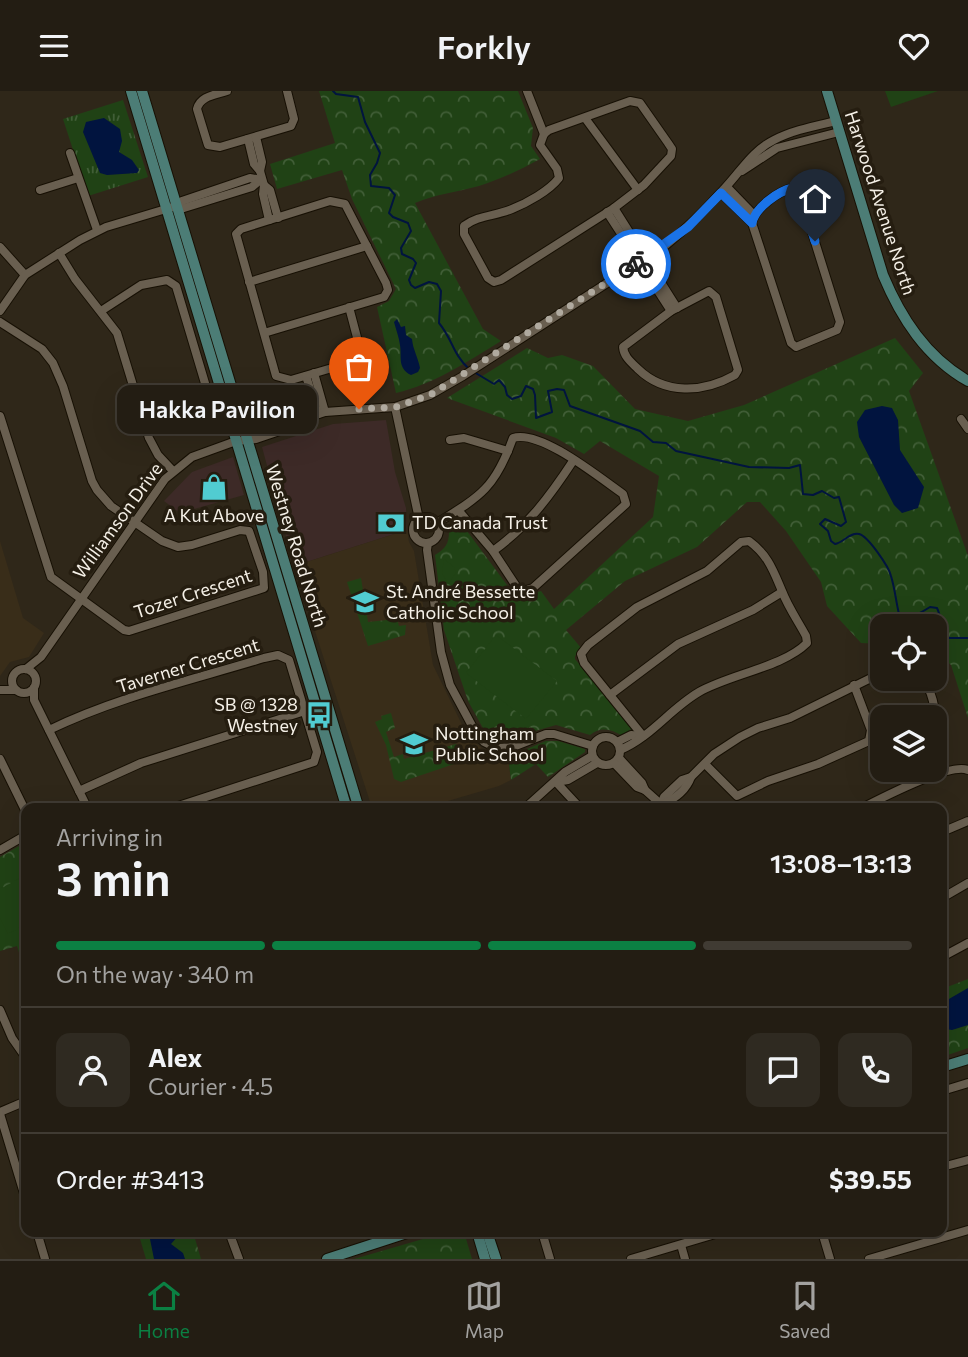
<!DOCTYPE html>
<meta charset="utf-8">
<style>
body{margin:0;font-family:Commissioner,sans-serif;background:#2f2a21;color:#f1f3f6;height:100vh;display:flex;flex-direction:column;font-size:26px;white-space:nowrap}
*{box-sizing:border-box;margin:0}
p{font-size:23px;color:#a3a2a0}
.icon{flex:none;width:38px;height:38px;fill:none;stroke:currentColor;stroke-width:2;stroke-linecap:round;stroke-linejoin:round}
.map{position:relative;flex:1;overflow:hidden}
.details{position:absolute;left:21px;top:712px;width:926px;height:434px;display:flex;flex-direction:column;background:#231d13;border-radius:14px;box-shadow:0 7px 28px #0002,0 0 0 2px #403b33}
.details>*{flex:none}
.buttons{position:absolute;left:870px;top:523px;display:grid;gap:14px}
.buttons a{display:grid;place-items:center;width:77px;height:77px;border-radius:14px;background:#231d13;box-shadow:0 7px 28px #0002,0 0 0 2px #403b33;font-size:35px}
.pin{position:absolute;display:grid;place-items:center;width:60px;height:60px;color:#fff;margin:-72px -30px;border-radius:50% 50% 50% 0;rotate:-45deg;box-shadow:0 0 7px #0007}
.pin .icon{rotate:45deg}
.courier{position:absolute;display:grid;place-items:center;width:70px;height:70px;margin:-35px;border:5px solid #1a73e8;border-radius:50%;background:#fff;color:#222;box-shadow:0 2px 9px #0007}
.bubble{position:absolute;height:49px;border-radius:14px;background:#231d13;box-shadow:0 7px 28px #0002,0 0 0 2px #403b33;font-size:23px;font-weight:600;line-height:49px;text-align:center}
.summary em{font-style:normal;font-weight:600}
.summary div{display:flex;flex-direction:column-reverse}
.summary{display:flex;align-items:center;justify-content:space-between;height:119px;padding:0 35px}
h1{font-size:46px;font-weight:600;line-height:52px}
.bar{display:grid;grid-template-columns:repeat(4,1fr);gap:10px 7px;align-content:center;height:84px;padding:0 35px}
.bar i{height:9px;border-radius:5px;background:#403b33}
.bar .on{background:#0b8043}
.bar p{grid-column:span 4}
.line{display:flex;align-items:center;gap:18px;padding:0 35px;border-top:2px solid #403b33}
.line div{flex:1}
.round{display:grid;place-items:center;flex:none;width:74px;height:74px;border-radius:14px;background:#2f2a21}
header{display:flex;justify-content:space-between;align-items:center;height:91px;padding:0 35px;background:#231d13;font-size:32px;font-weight:600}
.dock{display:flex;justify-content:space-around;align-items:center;height:98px;border-top:2px solid #403b33;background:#231d13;font-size:19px;color:#a3a2a0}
.dock a{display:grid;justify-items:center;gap:4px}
.dock .on{color:#0b8043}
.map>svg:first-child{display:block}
</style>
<header><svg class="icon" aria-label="menu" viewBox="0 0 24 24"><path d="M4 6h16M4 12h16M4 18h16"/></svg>Forkly<svg class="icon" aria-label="heart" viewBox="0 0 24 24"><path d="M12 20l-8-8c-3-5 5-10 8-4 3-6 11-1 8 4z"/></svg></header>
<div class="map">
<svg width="968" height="1168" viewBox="0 0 968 1168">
<defs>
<pattern id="grass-tufts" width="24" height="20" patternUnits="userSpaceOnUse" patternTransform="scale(1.75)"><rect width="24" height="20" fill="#204215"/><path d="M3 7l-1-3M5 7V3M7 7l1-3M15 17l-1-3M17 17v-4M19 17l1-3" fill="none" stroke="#415e37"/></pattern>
<pattern id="forest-crowns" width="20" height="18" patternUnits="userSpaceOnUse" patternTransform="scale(1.75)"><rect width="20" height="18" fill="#204215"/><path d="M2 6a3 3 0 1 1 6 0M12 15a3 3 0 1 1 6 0" fill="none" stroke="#415e37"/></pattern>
</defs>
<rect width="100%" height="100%" fill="#2f2719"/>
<g fill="#3d2a27">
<polygon points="386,329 395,381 406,417 407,439 294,475 262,356 333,333"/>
<polygon points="233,366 244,404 180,422 164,410 192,381"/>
</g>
<g fill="#392d19">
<polygon points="407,439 409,451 414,460 433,574 467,644 487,662 508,666 511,689 499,695 424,717 372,717 294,475"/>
<polygon points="0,450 23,527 44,542 29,566 10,571 0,585"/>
</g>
<polygon fill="url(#grass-tufts)" points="123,9 148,86 88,105 63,28"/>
<g fill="url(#forest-crowns)">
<path d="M 319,0 L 518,0 L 533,37 L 531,55 L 540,68 C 520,79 501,88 479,95 C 457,101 436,103 415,112 L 483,238 L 501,250 C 467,271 434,293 396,302 L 377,216 L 389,210 L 396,198 L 352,108 L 342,79 L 277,98 L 270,73 L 335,52 Z"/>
<path d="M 895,247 L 923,282 L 909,300 L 968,465 L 968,627 L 951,574 L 935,559 L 934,536 L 882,536 L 882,553 L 861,552 L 827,515 L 821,491 L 786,440 L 760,411 L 747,411 L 697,456 L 625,490 L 566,539 L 582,558 L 575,565 L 575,568 L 630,634 L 631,638 L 623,645 C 611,638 601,635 590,644 L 556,634 L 521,644 L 502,646 L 484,639 L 468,610 L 444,539 L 435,464 C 445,458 449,453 449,441 L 461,432 L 513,502 L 521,506 L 541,500 L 554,518 L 653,426 L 659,385 L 600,350 L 584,363 L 556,347 L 447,307 L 527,257 L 548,267 L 562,264 L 593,275 L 635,318 L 688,330 L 744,314 Z"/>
<polygon points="361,487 368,531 397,528 399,535 406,534 405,544 368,555 347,491"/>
<polygon points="391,622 395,637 386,641 394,666 403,663 404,668 456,653 461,659 470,661 472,667 401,691 394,688 386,654 375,631 382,628 381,625"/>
<polygon points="546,650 558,650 585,658 585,661 548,686 536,673 511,689 508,666"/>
<polygon points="26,751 26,884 17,855 0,860 0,766"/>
<polygon points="968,888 968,957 942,966 942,898"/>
<polygon points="138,1141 193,1141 201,1168 146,1168"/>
<polygon points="447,1141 464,1141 472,1168 354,1168"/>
</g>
<g fill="#204215">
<polygon points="885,0 938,0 891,16"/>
<polygon points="444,468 454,476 456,482 448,493 442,482"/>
<polygon points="496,544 557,590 526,628 466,582"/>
<polygon points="26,784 26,833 8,843 0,827 0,798"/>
</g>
<g fill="#01143f">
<polygon points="104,27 120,38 122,50 119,61 132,69 139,79 137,82 107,84 100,82 83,41 86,31"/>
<path d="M 397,228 L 401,236 L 405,235 L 406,244 L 412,248 C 413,259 418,266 420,277 L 418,281 L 411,284 C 397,277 402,266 400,254 C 399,246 396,239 394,231 Z"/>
<polygon points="882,315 892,317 898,329 900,359 924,396 918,417 902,422 894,414 859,346 857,331 865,319"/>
<polygon points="968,897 968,934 952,939 946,938 942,931 942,912"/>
<polygon points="166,1141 177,1142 178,1145 171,1153 183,1162 185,1168 154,1168 150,1148"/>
</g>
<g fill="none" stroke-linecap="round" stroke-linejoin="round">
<g stroke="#01143f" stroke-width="2">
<path d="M 333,0 L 336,3 L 358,6 L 365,31 L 380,62 L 377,72 L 370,84 L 371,95 L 389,97 L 395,104 L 389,122 L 393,126 L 408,132 L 411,140 L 401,157 L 402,163 L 413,168 L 416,172 L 409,189 L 411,194 L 415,197 L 429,191 L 437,193 L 441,200 L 439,232 C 453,249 452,262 469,278"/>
<path d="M 474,281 L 494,293 L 499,289 L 505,296 L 507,304 L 512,308 L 521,305 L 526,295 L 533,298 L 535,304 L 536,327 L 552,321 L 548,300 L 557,298 L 564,299 L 570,315 L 640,340 L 653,351 L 666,352 L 676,360 L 749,376 L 789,377 L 800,374 L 803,403 L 813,404 L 822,400 L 834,407 L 839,406 L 846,431 L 841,435 L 825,428 L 820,433 L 828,440 L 831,450 L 835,453 C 843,452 850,441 859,443 C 868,445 889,476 891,485 C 895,498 896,511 899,523 C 911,528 919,523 930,516 L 937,517 C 942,528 941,538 949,547 L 968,547"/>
</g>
<defs>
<g id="minor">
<path d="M 227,0 C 215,4 200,5 197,18 L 208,54 L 220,56 L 291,35 L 294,28 L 287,0"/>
<polyline points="527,0 544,43"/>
<path d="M 630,10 L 640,12 L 668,52 L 672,58 L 671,65 L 644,94 L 614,117 L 501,189 L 494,191 L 488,187 L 464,143 L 464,135 C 478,124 496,125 512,118 C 527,112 549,100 559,87 L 557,78 L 540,54 L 544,43 L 549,39 Z"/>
<polyline points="585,27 638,99"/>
<polyline points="256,46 262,71 260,80 264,94 263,103 269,129"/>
<polyline points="248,48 254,73 260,80"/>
<polyline points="70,62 97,139"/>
<polyline points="742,80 777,57 839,41"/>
<polyline points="264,94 270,99 278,127"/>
<polyline points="727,96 754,124"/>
<path d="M 793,97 L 800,103 L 840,231 L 837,239 L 796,256 L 791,252 L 752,132 C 755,117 778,100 793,97 Z"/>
<polyline points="40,99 78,87"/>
<polyline points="721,102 752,132"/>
<polyline points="176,115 184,117 252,96 259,90"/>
<polyline points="614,117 677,217"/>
<polyline points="607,121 671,220"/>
<polyline points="0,156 25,184"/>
<polyline points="59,162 75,188 117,242 149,347 158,364 173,380"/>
<polyline points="249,191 367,155"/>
<path d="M 709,200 L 716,206 L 738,279 L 735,284 C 703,302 665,304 638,278 C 631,271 624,266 623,256 L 671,220 Z"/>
<polyline points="0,220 25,184 80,149 106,136 176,115 182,110 250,87 262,89"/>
<polyline points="101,220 141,194 167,189 176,195 210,309 205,317 146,335"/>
<polyline points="0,231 42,258 53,272 63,295 92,390 97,399 111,415 162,450 178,456 192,454 240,439 249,440 263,481 264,497 129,540 124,539 51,486 0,325"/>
<polyline points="264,242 384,206 388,199 386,192 345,113 330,110 241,138 236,143 276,285 291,289 356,270 359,254 349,216"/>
<polyline points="314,282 325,321"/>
<polyline points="306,285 318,323"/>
<polyline points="395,316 419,428"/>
<polyline points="961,328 968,338"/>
<path d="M 247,347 L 252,341 L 308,323 L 316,324 L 325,321 L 395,316 L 430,304 L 463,285 L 666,154 C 687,137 706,118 724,98 C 741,80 752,60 774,49 C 793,39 815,35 836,30"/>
<polyline points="450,349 464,347 508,360"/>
<circle cx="426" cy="439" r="13"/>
<path d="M 437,432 C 481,405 495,397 513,347 C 540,338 600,387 623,403 L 626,413 L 533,497 L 523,500 L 518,498 L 493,460 L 458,419"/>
<polyline points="428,452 427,459 441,561 450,594 477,644 484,651 496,657 513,656 546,643 554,643 593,655"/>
<path d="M 493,460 C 527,436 550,405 573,370"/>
<circle cx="24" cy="590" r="12"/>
<polyline points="26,578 41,566 165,388 192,366 236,350 256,348 309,330 316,324"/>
<path d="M 921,588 C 932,597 937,620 934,634"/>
<polyline points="34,597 34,609 88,718"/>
<polyline points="0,599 16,599"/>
<polyline points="610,604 678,553 753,519 782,501"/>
<path d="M 49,639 C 117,606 192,589 264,567 L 278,564 L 289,569 L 317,661 L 314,671 L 169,718"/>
<circle cx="606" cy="660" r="14"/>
<polyline points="617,651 631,644 643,645"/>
<path d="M 620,659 C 651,646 670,618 699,601 C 731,583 783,576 807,552 L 806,545 C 798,530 788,516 782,500 C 773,479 768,464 749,450 L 741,451 L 707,480 L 637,516 L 588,554 L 581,563 L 584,572 L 643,645"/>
<polyline points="619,667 642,692 645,699"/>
<polyline points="0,668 26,721"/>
<polyline points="614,672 637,696 645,699 664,716"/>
<polyline points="705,673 737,705 768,690 818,673 869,650 871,639 854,594"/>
<polyline points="556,691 568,689 597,672"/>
<polyline points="556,691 581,718"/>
<polyline points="79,700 141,672 305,620"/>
<polyline points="661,714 664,706 682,689 691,686 714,663 740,646 758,637 790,627 869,588 882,586"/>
<path d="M 661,714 C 675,708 686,700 691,686"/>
<polyline points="524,718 565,681 592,665"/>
<path d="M 860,718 C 880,708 950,671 968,679"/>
<polyline points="942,741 968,730"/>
<polyline points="0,759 26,744"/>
<polyline points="942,807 968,792"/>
<polyline points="942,866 968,852"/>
<polyline points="0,919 12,947 26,967"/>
<polyline points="942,1000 968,992"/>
<polyline points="0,1021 26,1010"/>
<polyline points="0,1023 26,1109"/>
<polyline points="942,1076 968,1069"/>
<polyline points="37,1141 45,1168"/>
<polyline points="229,1141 239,1168"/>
<polyline points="542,1141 550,1168"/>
<polyline points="822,1141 830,1168"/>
<polyline points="681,1154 685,1168"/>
<polyline points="631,1168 722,1141"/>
<polyline points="869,1168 968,1139"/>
</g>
<g id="major">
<polyline points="131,0 347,718"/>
<polyline points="142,0 359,718"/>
<path d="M 827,0 L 883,184 C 901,227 926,266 968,290"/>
<polyline points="942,976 968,968"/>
<polyline points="477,1141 485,1168"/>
<polyline points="487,1141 496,1168"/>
<polyline points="327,1168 410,1141"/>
</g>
</defs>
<use href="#minor" stroke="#171004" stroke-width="10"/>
<use href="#major" stroke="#171004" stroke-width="12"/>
<use href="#minor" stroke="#695f50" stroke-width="8"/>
<use href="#major" stroke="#4c7d76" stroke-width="10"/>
</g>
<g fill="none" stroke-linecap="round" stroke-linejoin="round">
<polyline stroke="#b0aa9f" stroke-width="7" stroke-dasharray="0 12.6" points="359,318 396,316 430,304 636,173"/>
<path stroke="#1a73e8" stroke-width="9" d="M 636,173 L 688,136 L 721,102 L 752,132 C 755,117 778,100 793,97 L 800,103 L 815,150"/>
</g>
<defs>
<symbol id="shop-bare" viewBox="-9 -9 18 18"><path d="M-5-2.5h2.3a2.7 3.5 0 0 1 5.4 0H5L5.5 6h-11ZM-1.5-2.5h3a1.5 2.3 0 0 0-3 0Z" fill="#51ccd1" stroke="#251d10" stroke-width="2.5" paint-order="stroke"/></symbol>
<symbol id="bank-bare" viewBox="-9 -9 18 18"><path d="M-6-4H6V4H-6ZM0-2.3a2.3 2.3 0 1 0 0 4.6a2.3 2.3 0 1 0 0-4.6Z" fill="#51ccd1" stroke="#251d10" stroke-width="2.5" paint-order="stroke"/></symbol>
<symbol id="school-bare" viewBox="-9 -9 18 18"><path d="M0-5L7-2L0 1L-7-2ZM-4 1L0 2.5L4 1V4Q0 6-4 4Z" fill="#51ccd1" stroke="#251d10" stroke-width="2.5" paint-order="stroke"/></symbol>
<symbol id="bus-bare" viewBox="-9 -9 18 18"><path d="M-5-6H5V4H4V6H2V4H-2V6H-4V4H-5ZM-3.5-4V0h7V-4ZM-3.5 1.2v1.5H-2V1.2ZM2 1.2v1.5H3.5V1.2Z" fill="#51ccd1" stroke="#251d10" stroke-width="2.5" paint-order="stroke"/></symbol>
</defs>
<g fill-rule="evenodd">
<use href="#shop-bare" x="195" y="377" width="38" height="38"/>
<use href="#bank-bare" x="372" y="413" width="38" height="38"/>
<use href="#school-bare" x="346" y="492" width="38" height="38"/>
<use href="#bus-bare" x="300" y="605" width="38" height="38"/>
<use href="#school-bare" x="395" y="634" width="38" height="38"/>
</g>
<g text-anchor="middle" stroke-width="7" stroke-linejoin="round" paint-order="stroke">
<g font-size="18" fill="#f5f0e7" stroke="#251d10">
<text transform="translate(880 112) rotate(72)" y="6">Harwood Avenue North</text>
<text transform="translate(118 430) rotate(-54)" y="6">Williamson Drive</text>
<text transform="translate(296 455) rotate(73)" y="6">Westney Road North</text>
<text transform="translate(193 503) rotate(-18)" y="6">Tozer Crescent</text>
<text transform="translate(188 575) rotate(-17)" y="6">Taverner Crescent</text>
</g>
<g font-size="18" fill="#f5f0e7" stroke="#251d10" text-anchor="start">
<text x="214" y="431" text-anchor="middle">A Kut Above</text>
<text x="412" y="438">TD Canada Trust</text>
<text x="386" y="507">St. André Bessette<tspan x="386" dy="21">Catholic School</tspan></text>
<text x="298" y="620" text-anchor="end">SB @ 1328<tspan x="298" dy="21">Westney</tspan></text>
<text x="435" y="649">Nottingham<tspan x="435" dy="21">Public School</tspan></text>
</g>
</g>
</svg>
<div class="buttons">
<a><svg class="icon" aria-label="locate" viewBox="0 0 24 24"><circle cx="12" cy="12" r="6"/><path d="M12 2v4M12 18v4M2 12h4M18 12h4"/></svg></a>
<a><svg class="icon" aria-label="layers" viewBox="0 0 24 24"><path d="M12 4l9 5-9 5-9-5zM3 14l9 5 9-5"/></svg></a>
</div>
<div class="pin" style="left:359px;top:318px;background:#ea580c"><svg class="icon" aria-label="bag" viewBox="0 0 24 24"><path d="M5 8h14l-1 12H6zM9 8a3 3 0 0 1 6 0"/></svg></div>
<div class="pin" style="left:815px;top:150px;background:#1f2937"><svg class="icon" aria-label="home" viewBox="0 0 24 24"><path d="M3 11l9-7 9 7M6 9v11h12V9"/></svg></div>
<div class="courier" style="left:636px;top:173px"><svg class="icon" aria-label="bike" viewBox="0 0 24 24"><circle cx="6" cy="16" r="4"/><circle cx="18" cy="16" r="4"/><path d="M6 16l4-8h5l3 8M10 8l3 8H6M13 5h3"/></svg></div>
<div class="bubble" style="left:117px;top:294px;width:200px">Hakka Pavilion</div>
<section class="details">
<div class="summary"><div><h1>3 min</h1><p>Arriving in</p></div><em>13:08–13:13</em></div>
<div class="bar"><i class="on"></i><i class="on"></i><i class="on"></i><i></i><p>On the way · 340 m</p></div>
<div class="line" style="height:126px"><a class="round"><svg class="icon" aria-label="person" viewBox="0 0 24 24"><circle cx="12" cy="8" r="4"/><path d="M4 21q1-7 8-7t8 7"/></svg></a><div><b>Alex</b><p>Courier · 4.5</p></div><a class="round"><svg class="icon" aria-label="chat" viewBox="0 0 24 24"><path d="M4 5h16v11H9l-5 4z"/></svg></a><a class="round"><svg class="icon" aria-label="phone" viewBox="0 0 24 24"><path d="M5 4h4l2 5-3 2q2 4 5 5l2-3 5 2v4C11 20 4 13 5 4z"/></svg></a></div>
<div class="line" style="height:91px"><div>Order #3413</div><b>$39.55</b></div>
</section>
</div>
<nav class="dock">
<a class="on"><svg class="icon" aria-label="home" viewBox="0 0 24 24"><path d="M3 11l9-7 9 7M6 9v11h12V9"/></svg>Home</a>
<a><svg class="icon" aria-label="map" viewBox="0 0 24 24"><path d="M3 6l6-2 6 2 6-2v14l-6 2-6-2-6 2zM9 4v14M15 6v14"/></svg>Map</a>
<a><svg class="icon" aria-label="saved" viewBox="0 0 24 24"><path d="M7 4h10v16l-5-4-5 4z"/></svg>Saved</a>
</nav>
